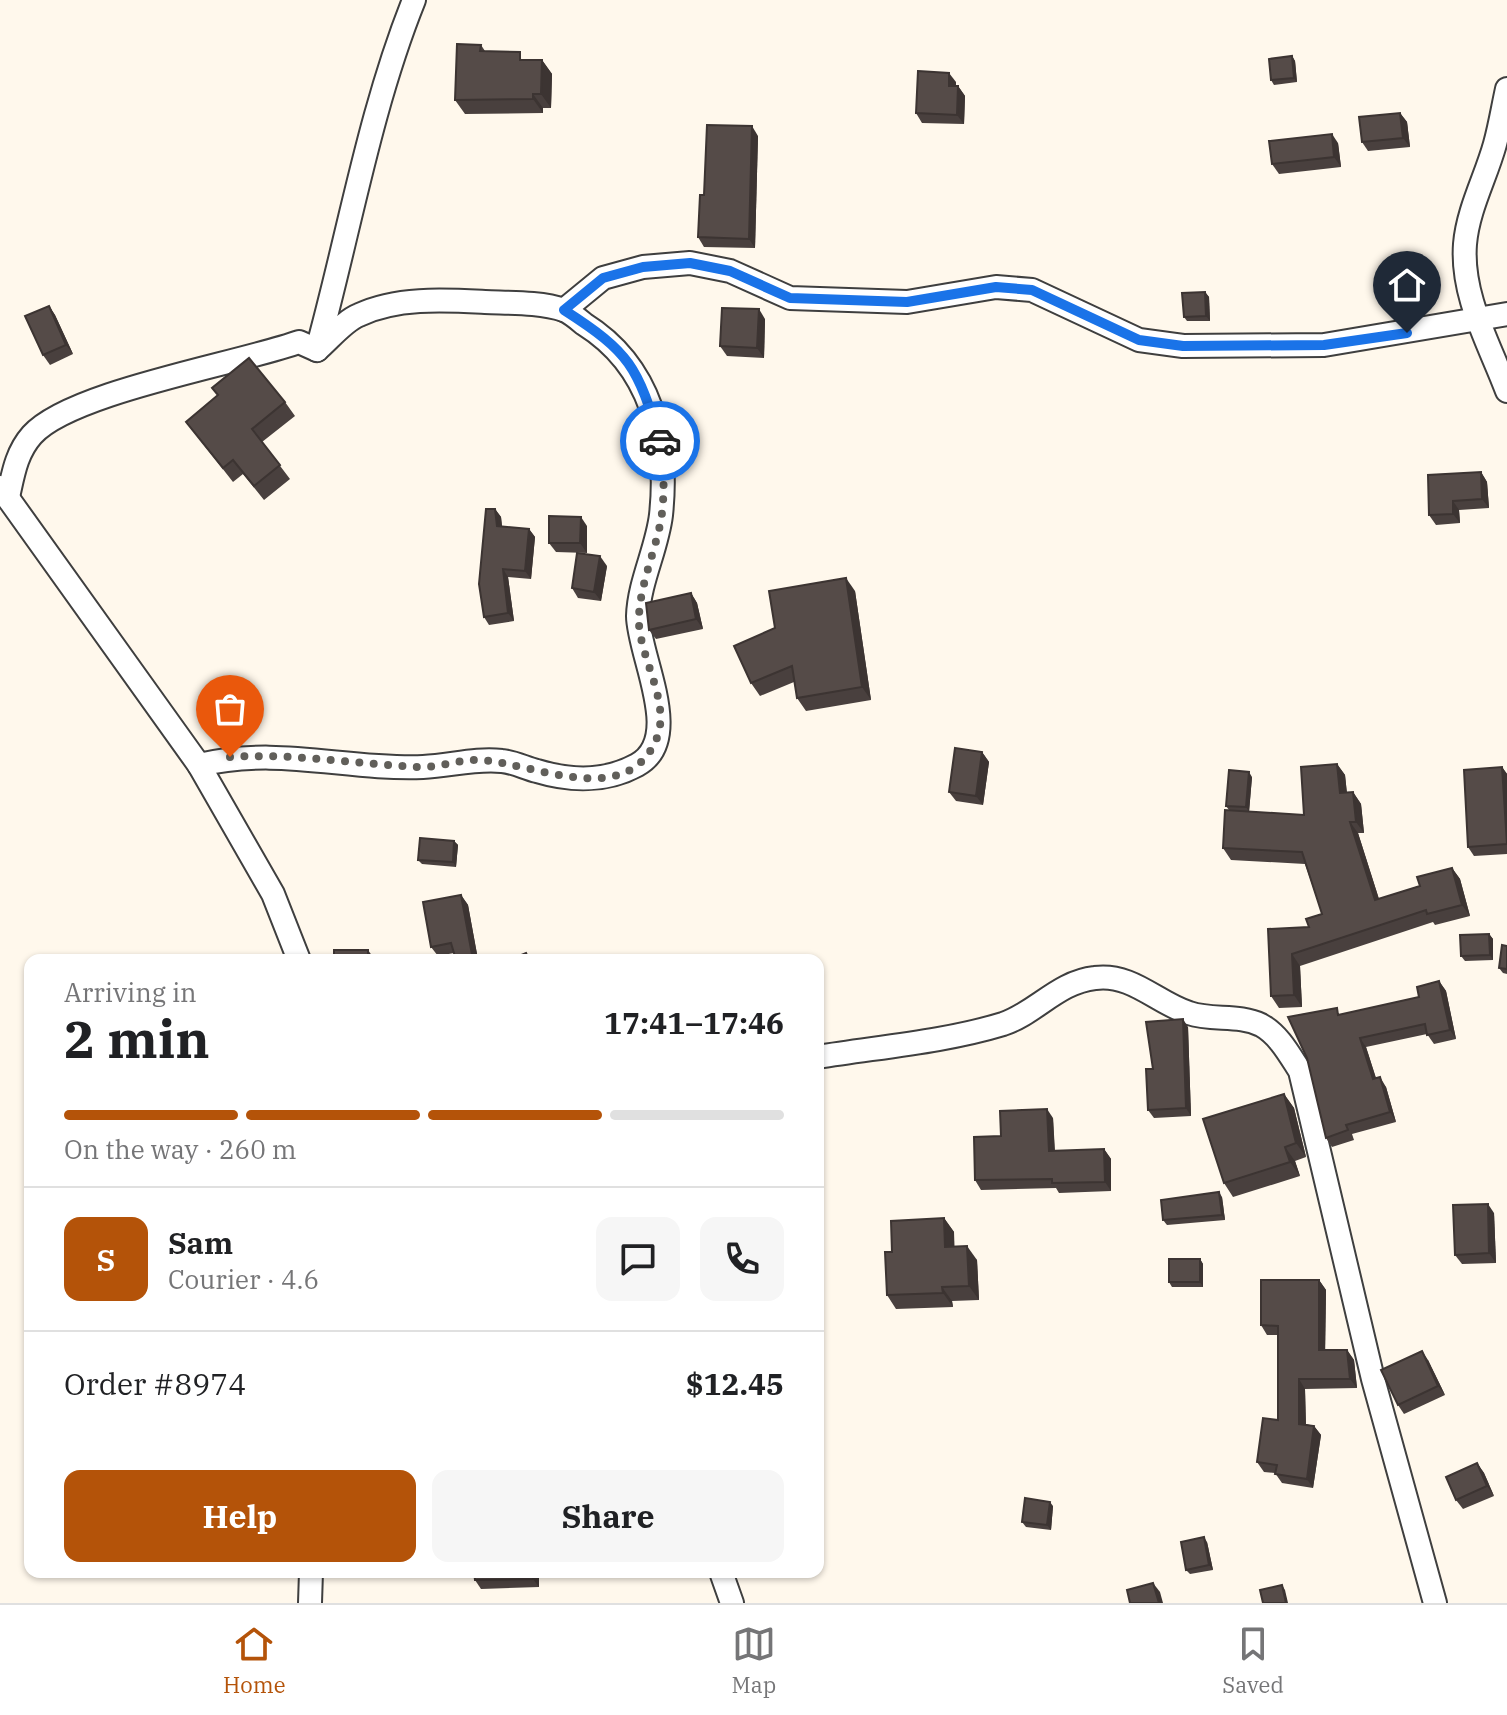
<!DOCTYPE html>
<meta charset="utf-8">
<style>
body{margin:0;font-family:"IBM Plex Serif",serif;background:#f6f6f6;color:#202124;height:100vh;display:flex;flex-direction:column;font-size:30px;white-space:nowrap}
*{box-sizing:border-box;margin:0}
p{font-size:26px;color:#757577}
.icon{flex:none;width:44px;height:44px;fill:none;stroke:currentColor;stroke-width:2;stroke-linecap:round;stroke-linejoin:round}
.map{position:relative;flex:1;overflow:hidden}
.drawer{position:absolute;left:24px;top:954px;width:800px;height:624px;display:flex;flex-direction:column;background:#fff;border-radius:16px;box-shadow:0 2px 6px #0004}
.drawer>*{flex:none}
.pin{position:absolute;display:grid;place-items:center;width:68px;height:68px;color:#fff;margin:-82px -34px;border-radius:50% 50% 50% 0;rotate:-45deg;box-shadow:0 0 8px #0007}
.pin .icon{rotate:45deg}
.courier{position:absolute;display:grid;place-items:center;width:80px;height:80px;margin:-40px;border:6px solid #1a73e8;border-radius:50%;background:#fff;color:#222;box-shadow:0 2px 10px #0007}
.head em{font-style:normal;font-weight:700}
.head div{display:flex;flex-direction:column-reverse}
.head{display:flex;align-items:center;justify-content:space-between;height:136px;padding:0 40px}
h1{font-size:52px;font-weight:700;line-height:60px}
.bar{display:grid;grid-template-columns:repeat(4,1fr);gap:12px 8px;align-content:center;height:96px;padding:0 40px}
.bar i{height:10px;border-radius:6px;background:#e0e0e0}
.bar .on{background:#b45309}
.bar p{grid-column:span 4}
.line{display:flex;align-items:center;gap:20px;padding:0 40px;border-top:2px solid #e0e0e0}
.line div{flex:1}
.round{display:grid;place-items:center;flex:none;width:84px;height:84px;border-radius:16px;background:#f6f6f6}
.primary-button{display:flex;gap:16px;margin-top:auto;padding:16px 40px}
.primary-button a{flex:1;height:92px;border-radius:16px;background:#b45309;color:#fff;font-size:32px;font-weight:700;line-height:92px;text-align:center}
.primary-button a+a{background:#f6f6f6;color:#202124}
.menu{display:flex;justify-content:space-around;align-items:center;height:112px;border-top:2px solid #e0e0e0;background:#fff;font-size:22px;color:#757577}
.menu a{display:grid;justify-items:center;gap:4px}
.menu .on{color:#b45309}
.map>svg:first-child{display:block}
</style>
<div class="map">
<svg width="1507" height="1603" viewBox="0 0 1507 1603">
<rect width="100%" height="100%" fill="#fff8ec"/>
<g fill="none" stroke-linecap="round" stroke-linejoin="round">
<defs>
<g id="minor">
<path d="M 1507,89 C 1503,107 1500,126 1495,144 C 1486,177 1468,209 1465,244 C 1461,296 1489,343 1507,391"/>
<polyline points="564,310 603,278 643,267 690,263 730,271 790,298 907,302 996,287 1032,290 1139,340 1183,346 1324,345 1507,314"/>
<path d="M 317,350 C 349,234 369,112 414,0"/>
<polyline points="0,487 199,765 273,894 299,960"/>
<path d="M 8,497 C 13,475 16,453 32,435 C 70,392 237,364 299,342 L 317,350 C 330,339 344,321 359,315 C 397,297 445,300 485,302 C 510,303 541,302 564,310 C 571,313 578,319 584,324 C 651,366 669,440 661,515 C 657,549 639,582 638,616 C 638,655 685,739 637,765 C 606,782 570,781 537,771 C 525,768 514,762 502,761 C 474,758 450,766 423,767 C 344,770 280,746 199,765"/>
<path d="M 818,1057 C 879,1047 944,1042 1003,1024 C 1036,1013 1058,982 1095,978 C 1132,973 1157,1003 1189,1013 C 1212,1021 1239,1014 1261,1025 C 1279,1035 1289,1054 1300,1071 L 1373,1379 L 1435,1603"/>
<polyline points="721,1572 732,1603"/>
<polyline points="310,1603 311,1572"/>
</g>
</defs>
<use href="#minor" stroke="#3f3f3f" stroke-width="26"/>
<use href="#minor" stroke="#fff" stroke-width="22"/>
</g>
<g fill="#49403e">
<polygon points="481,45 485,51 526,60 542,60 552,74 551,108 543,108 543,113 465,114 455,100"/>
<polygon points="1292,56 1295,61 1297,82 1274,85 1271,80"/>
<polygon points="956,82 956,86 958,86 965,96 964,124 922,123 916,113"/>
<polygon points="1400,113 1407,122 1410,147 1368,151 1362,142"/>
<polygon points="758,136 755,248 704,247 698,237"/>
<polygon points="1338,143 1341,167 1279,174 1272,164"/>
<polygon points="1205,292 1209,297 1210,321 1187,321 1184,317"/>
<polygon points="49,306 55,315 73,354 50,365 43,355"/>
<polygon points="765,319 764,358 727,356 720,346"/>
<polygon points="212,388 285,402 295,416 262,442 290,479 264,500 243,474 233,482 186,422 218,396"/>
<polygon points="1481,472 1487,482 1489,508 1459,510 1460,523 1436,525 1429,515"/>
<polygon points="495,509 501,517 502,527 529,529 535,537 531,579 508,577 514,621 489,625 484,617"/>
<polygon points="587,526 587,553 556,552 549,543"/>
<polygon points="607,566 601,601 578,598 572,588"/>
<polygon points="855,591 871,700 806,711 797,698 794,682 760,696 751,683 775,628"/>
<polygon points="691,593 697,603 703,629 656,639 649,630"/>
<polygon points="982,752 989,762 983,805 956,801 949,792"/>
<polygon points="1337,764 1345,775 1347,793 1353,792 1361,804 1364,833 1358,833 1379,899 1420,886 1452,868 1460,879 1470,916 1435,925 1433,922 1300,966 1302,1007 1279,1008 1271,996 1268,929 1309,927 1322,914 1305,864 1231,860 1223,848 1229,810 1226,806 1252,777 1249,812 1304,815"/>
<polygon points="1502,767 1507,774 1507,854 1474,856 1468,847"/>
<polygon points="454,841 458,845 456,867 422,864 418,860"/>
<polygon points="461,895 468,905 478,959 485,957 487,960 456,960 454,953 438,956 431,947"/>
<polygon points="1489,934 1493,939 1493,960 1465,961 1461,956"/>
<polygon points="1507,946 1507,974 1503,973 1499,968"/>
<polygon points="1439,981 1446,991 1456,1039 1434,1044 1427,1034 1366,1047 1376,1078 1386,1087 1396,1122 1352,1134 1354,1140 1332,1147 1326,1138 1341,1015 1419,997"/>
<polygon points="1188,1027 1191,1116 1154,1118 1148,1110 1153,1069"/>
<polygon points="1284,1094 1294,1108 1306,1157 1295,1161 1300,1176 1233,1197 1224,1183"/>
<polygon points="1053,1118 1055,1151 1104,1149 1111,1159 1111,1191 1059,1193 1056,1188 981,1190 975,1180 1001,1136"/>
<polygon points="1222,1197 1225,1220 1167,1225 1163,1220"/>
<polygon points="1494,1213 1496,1263 1462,1264 1455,1255"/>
<polygon points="944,1218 954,1232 954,1247 977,1260 979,1300 952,1301 953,1307 896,1309 887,1295 892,1252"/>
<polygon points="1200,1259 1203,1264 1203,1287 1172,1287 1169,1282"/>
<polygon points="1319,1280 1326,1290 1325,1350 1347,1350 1354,1360 1357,1388 1305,1389 1306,1424 1314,1426 1321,1435 1313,1488 1282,1483 1275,1473 1264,1472 1257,1462 1278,1420 1278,1335 1267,1335 1261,1325"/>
<polygon points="1428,1360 1445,1395 1404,1414 1398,1405"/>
<polygon points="1477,1463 1484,1473 1494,1496 1463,1509 1456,1500"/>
<polygon points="1053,1506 1051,1530 1026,1527 1022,1522"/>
<polygon points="1207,1542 1213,1570 1190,1574 1186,1570"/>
<polygon points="539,1572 539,1587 481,1589 475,1580"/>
</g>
<g fill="#3c3432">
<polygon points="1292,56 1295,61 1297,82 1294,78"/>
<polygon points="542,60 552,74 551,108 541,94"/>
<polygon points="949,73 956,82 955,95 949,86"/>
<polygon points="958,86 965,96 964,124 957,115"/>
<polygon points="533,94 543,108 543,113 533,99"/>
<polygon points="1400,113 1407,122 1410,147 1403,138"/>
<polygon points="752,126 758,136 755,248 749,239"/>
<polygon points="1332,134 1338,143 1341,167 1334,157"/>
<polygon points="1205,292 1209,297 1210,321 1206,316"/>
<polygon points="49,306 55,315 73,354 66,345"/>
<polygon points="759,309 765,319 764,358 757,348"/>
<polygon points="1481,472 1487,482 1489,508 1482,499"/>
<polygon points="1453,501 1459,510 1460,523 1453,514"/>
<polygon points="495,509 501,517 503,535 497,526"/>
<polygon points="581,517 587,526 587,553 580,543"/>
<polygon points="529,529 535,537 531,579 525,571"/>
<polygon points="600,556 607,566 601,601 594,592"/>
<polygon points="503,569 508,577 514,621 508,613"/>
<polygon points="846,578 855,591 871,700 862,687"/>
<polygon points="691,593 697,603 703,629 696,619"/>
<polygon points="982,752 989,762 983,805 976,796"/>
<polygon points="1337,764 1345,775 1348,805 1340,793"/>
<polygon points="1502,767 1507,774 1507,845"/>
<polygon points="1249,772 1252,777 1249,812 1246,807"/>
<polygon points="1353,792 1361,804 1364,833 1356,822"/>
<polygon points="1350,822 1358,833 1383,912 1375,900"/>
<polygon points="454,841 458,845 456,867 453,862"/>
<polygon points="1452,868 1460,879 1470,916 1462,905"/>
<polygon points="461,895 468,905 478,960 473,960"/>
<polygon points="1489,934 1493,939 1493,960 1490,955"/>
<polygon points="368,950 375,960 368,960"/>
<polygon points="1292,954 1300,966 1302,1007 1294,995"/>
<polygon points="1439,981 1446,991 1456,1039 1450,1030"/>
<polygon points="1183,1019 1188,1027 1191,1116 1186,1108"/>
<polygon points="1360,1038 1366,1047 1379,1088 1373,1079"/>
<polygon points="1380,1077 1386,1087 1396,1122 1390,1112"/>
<polygon points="1284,1094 1294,1108 1306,1157 1296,1143"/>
<polygon points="1047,1109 1053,1118 1055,1160 1049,1151"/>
<polygon points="1285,1147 1295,1161 1300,1176 1290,1162"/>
<polygon points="1104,1149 1111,1159 1111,1191 1105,1182"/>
<polygon points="1219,1192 1222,1197 1225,1220 1222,1215"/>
<polygon points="1488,1204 1494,1213 1496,1263 1489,1253"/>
<polygon points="944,1218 954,1232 955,1261 945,1247"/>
<polygon points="967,1246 977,1260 979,1300 969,1286"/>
<polygon points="1200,1259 1203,1264 1203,1287 1200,1282"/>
<polygon points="1319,1280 1326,1290 1325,1360 1319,1350"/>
<polygon points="942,1287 952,1301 953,1307 943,1293"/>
<polygon points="1347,1350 1354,1360 1357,1388 1350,1379"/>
<polygon points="1422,1351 1428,1360 1445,1395 1438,1386"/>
<polygon points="1299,1379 1305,1389 1306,1433 1299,1424"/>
<polygon points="1314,1426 1321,1435 1313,1488 1307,1479"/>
<polygon points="1477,1463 1484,1473 1494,1496 1487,1486"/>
<polygon points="1050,1502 1053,1506 1051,1530 1047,1525"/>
<polygon points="1204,1537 1207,1542 1213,1570 1209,1565"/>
<polygon points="533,1572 539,1572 539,1587 533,1579"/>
<polygon points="1153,1583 1160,1592 1163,1603 1159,1603"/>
<polygon points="1282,1585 1285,1590 1288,1603 1286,1603"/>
</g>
<g fill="#554b48" stroke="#3c3432" stroke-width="2">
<polygon points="457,44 481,45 480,51 520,52 520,60 542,60 541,94 533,94 533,99 455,100"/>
<polygon points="1292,56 1294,78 1271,80 1269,59"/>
<polygon points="918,71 949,73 949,86 958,86 957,115 916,113"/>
<polygon points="1400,113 1403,138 1362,142 1359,117"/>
<polygon points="707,125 752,126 749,239 698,237 700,195 704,195"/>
<polygon points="1332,134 1334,157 1272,164 1269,141"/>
<polygon points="1205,292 1206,316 1184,317 1182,293"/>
<polygon points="49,306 66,345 43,355 25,316"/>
<polygon points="722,308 759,309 757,348 720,346"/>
<polygon points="249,358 285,402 252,429 280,465 254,486 233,460 223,468 186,422 218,395 212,388"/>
<polygon points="1481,472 1482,499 1453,501 1453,514 1429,515 1428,475"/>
<polygon points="486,509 495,509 497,526 529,529 525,571 503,569 508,613 484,617 479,584"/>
<polygon points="549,516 581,517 580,543 549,543"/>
<polygon points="577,553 600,556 594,592 572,588"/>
<polygon points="846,578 862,687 797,698 792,666 751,683 734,646 775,628 769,591"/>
<polygon points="691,593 696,619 649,630 646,603"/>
<polygon points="955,748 982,752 976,796 949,792"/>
<polygon points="1337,764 1340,793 1353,792 1356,822 1350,822 1375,900 1420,886 1417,877 1452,868 1462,905 1427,914 1426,910 1292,954 1294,995 1271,996 1268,929 1309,927 1306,919 1322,914 1302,852 1223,848 1225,810 1304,815 1301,767"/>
<polygon points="1502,767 1507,844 1468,847 1464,770"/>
<polygon points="1229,770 1249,772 1246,807 1226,806"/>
<polygon points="420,838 454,841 453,862 418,860"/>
<polygon points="461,895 473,960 456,960 451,943 431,947 423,902"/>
<polygon points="1489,934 1490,955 1461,956 1460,935"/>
<polygon points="1502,945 1507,946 1507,969 1499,968"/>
<rect x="334" y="950" width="34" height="10"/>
<polygon points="526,953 529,960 509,960"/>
<polygon points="1439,981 1450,1030 1427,1035 1425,1024 1360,1038 1373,1079 1380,1077 1390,1112 1346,1125 1348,1130 1326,1138 1307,1058 1288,1017 1337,1008 1338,1015 1419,997 1417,987"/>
<polygon points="1183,1019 1186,1108 1148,1110 1146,1069 1153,1069 1146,1022"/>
<polygon points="1284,1094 1296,1143 1285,1147 1290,1162 1224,1183 1203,1119"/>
<polygon points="1047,1109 1049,1151 1104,1149 1105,1182 1052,1183 1052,1179 975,1180 974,1137 1001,1136 1000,1111"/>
<polygon points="1219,1192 1222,1215 1163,1220 1161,1200"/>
<polygon points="1488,1204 1489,1253 1455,1255 1453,1205"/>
<polygon points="944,1218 945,1247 967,1246 969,1286 942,1287 943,1293 887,1295 885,1252 892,1252 891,1221"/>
<rect x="1169" y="1259" width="31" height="23"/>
<polygon points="1261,1280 1319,1280 1319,1350 1347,1350 1350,1379 1299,1379 1299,1424 1314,1426 1307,1479 1275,1474 1277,1465 1257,1462 1263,1418 1278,1420 1278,1326 1261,1325"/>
<polygon points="1422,1351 1438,1386 1398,1405 1381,1370"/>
<polygon points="1477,1463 1487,1486 1456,1500 1446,1477"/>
<polygon points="1025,1498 1050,1502 1047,1525 1022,1522"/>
<polygon points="1204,1537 1209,1565 1186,1570 1181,1542"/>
<polygon points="474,1572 533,1572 533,1579 475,1580"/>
<polygon points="1153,1583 1159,1603 1130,1603 1127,1590"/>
<polygon points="1282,1585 1286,1603 1263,1603 1260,1590"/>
</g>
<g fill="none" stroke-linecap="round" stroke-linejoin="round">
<path stroke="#615f5a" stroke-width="8" stroke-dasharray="0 14.4" d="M 230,757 C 293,753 356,764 419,767 C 439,768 459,759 479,760 C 531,762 626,811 656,740 C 673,702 636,654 639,615 C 641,582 655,552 661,520 C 665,494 664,467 660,441"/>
<path stroke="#1a73e8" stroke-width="10" d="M 660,441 C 637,366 631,353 564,310 L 603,278 L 643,267 L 690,263 L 730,271 L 790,298 L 907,302 L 996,287 L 1032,290 L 1139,340 L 1183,346 L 1324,345 L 1407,333"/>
</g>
</svg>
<div class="pin" style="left:230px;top:757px;background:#ea580c"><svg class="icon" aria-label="bag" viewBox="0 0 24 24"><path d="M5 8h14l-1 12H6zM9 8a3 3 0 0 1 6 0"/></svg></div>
<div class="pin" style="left:1407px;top:333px;background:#1f2937"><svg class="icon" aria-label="home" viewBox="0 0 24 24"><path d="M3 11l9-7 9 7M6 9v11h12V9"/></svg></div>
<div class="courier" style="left:660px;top:441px"><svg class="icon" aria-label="car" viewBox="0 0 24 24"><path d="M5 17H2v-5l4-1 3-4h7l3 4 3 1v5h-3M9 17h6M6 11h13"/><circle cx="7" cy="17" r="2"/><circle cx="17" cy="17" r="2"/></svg></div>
<section class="drawer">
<div class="head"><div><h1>2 min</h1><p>Arriving in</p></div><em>17:41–17:46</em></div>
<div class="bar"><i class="on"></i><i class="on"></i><i class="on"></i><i></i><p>On the way · 260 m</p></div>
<div class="line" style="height:144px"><b class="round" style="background:#b45309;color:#fff">S</b><div><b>Sam</b><p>Courier · 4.6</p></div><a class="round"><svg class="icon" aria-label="chat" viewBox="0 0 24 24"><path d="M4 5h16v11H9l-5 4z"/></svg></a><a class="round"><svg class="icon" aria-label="phone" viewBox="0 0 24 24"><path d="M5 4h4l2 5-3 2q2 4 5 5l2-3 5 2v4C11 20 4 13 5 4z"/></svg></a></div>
<div class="line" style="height:104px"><div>Order #8974</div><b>$12.45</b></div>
<div class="primary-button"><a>Help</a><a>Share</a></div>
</section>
</div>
<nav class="menu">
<a class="on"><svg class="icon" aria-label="home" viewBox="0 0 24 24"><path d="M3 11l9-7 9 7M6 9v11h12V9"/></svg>Home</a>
<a><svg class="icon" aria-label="map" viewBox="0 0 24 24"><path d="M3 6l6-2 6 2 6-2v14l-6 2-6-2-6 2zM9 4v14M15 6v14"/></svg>Map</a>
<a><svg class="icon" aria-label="saved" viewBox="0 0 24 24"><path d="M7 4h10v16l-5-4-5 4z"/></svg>Saved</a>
</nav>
